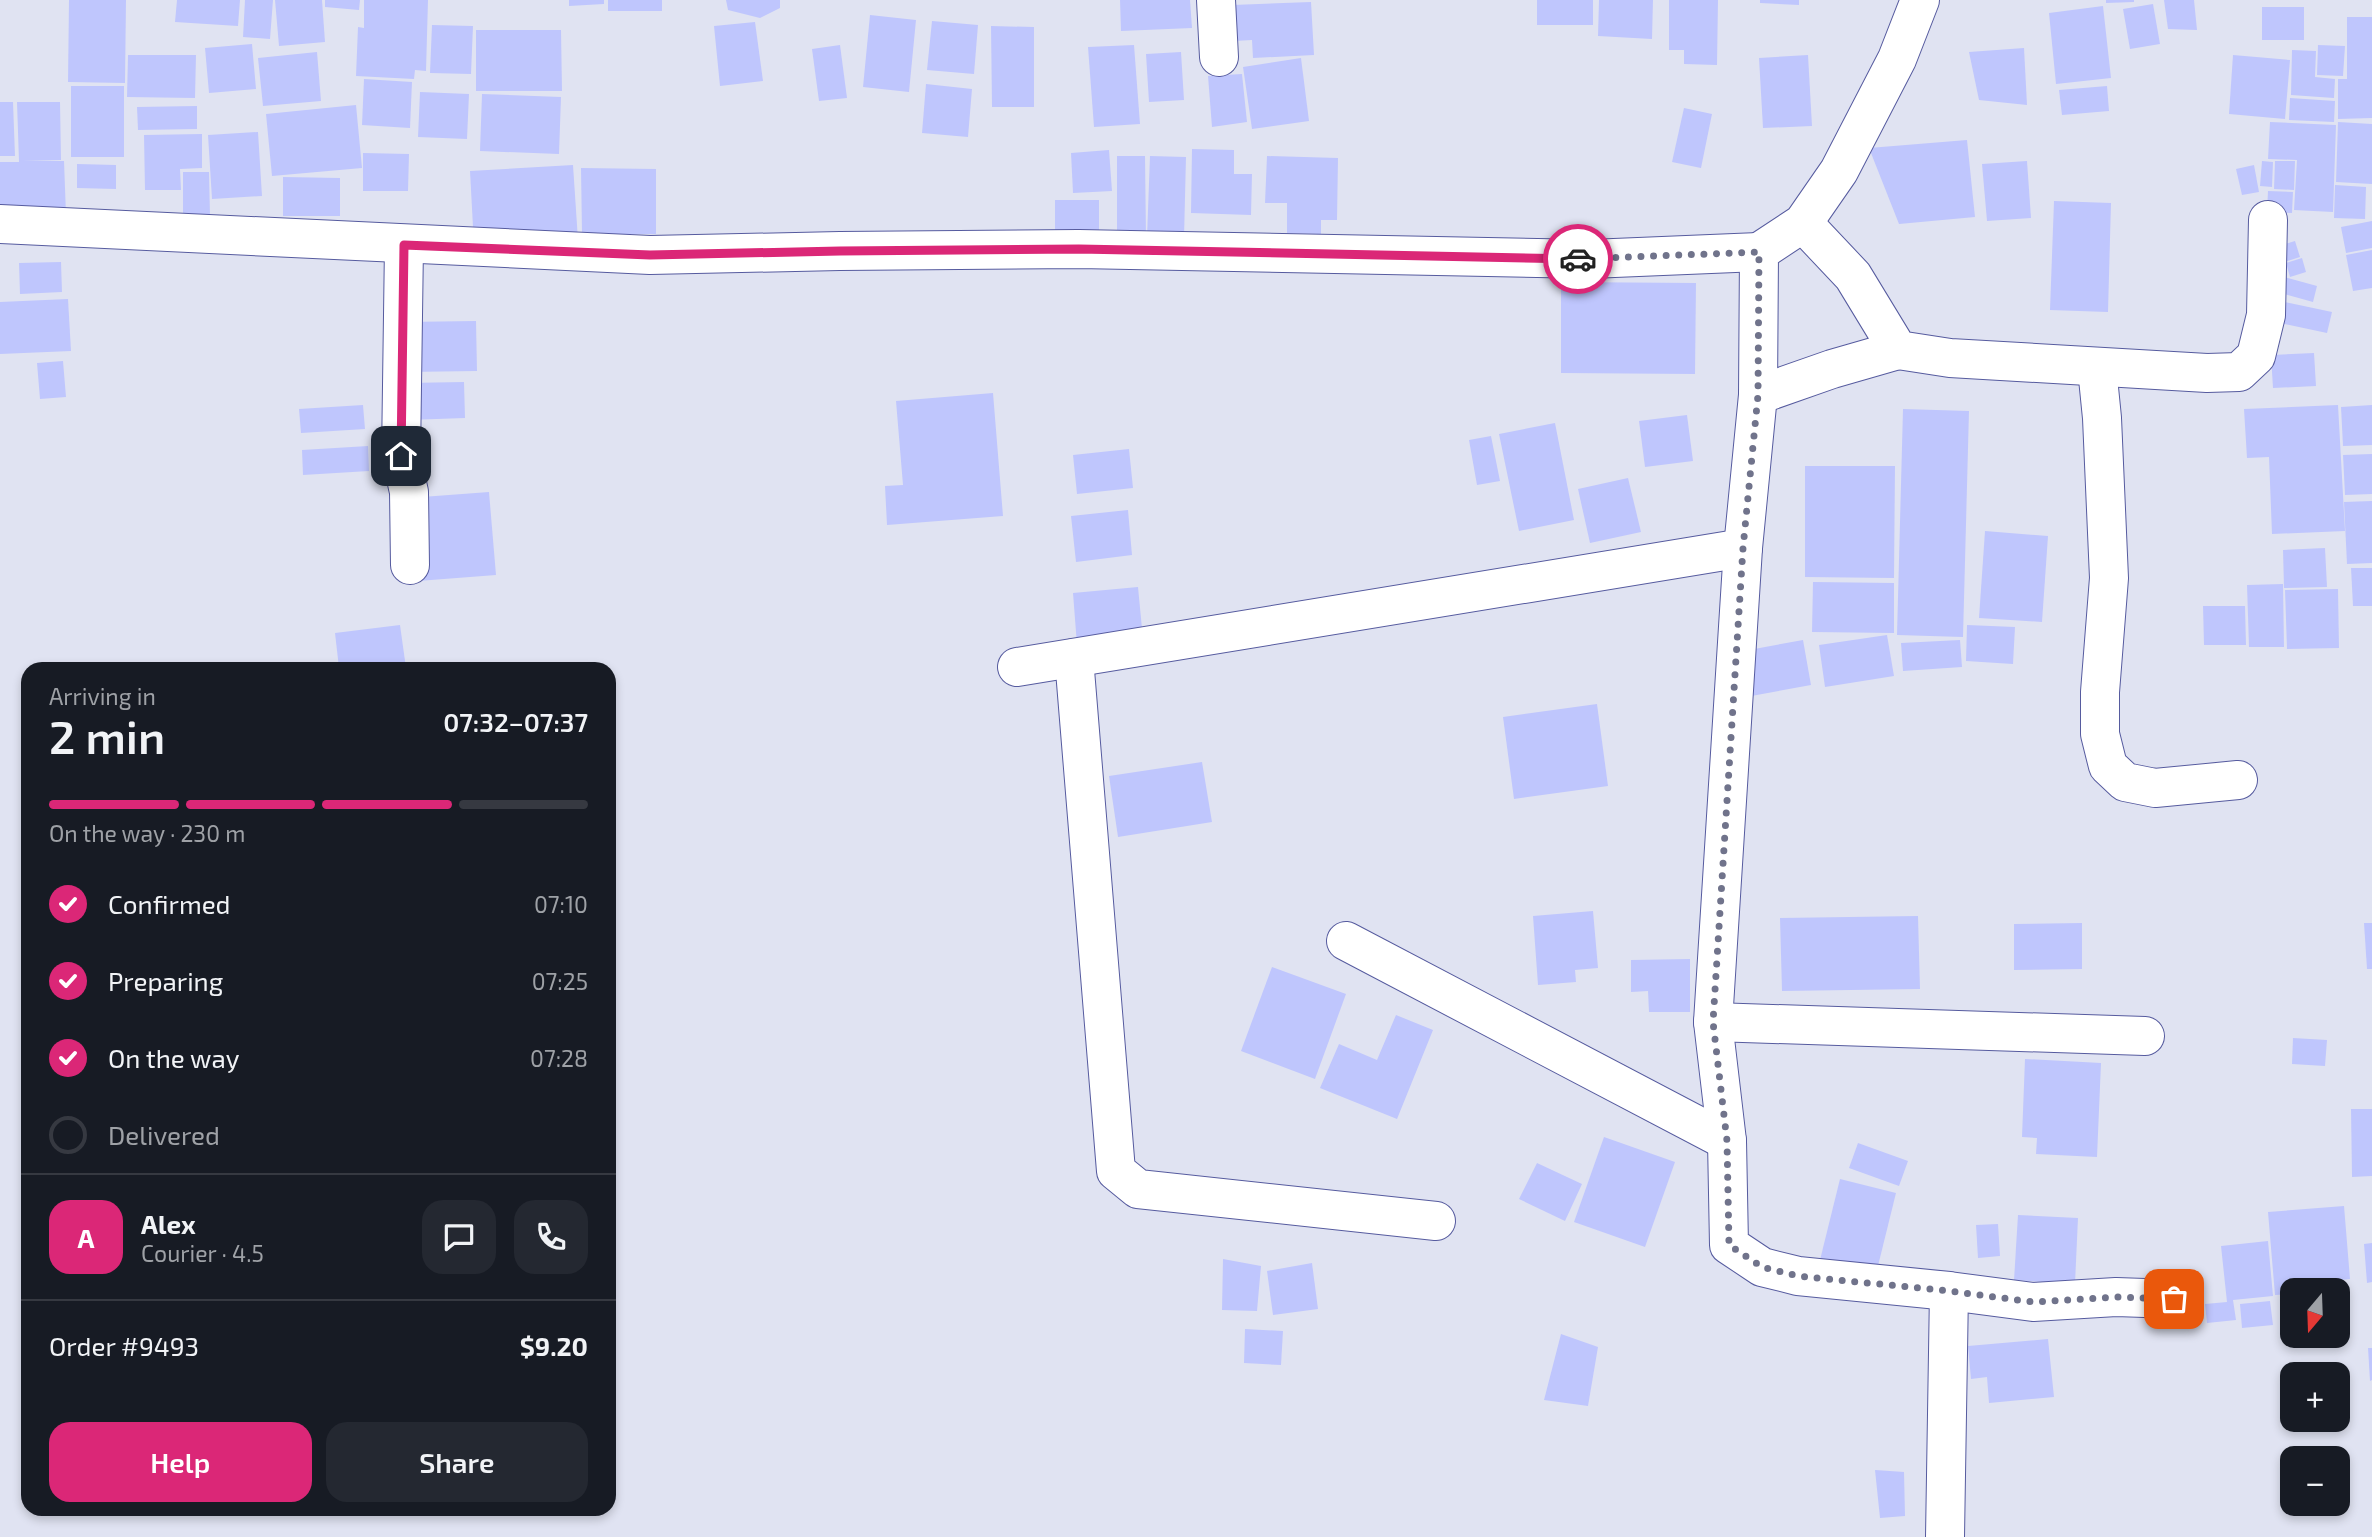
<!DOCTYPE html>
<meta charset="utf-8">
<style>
body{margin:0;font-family:"Exo 2",sans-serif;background:#242831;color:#f1f3f6;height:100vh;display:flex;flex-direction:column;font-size:26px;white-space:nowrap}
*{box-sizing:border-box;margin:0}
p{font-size:23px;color:#9ea1a6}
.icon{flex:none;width:38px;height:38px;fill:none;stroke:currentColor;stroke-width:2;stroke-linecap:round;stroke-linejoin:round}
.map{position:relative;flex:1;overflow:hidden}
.details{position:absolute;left:21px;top:662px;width:595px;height:854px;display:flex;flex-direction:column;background:#171b24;border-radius:21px;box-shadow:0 4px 10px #0003}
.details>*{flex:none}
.needle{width:46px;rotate:199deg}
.buttons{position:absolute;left:2280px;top:1278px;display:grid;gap:14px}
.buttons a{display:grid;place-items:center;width:70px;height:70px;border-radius:14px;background:#171b24;box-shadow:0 4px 10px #0003;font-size:35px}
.pin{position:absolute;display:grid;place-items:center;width:60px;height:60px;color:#fff;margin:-30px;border-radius:14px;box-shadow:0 4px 10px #0006}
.courier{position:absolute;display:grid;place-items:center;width:70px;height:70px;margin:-35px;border:5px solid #db2777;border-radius:50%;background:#fff;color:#222;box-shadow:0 2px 9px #0007}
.head em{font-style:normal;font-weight:600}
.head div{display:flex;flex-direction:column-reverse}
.head{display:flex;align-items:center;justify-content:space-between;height:119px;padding:0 28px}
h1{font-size:46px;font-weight:600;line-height:52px}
.bar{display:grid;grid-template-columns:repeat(4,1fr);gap:10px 7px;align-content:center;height:84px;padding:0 28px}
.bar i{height:9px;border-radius:5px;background:#363941}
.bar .current{background:#db2777}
.bar p{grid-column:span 4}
.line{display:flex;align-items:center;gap:18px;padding:0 28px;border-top:2px solid #363941}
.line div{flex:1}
.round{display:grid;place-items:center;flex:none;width:74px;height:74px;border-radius:21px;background:#242831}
ol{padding:0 28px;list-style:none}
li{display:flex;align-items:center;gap:21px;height:77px}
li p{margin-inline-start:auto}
li .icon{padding:7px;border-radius:50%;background:#db2777;color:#fff;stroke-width:4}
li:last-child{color:#9ea1a6}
li i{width:38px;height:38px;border:4px solid #363941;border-radius:50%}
.primary-button{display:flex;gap:14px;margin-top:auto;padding:14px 28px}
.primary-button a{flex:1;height:80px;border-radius:21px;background:#db2777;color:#fff;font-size:28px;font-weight:600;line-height:80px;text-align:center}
.primary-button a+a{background:#242831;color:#f1f3f6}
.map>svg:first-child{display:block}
</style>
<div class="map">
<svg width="2372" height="1537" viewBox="0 0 2372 1537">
<rect width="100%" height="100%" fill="#e0e3f2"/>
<g fill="#bfc6fd">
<polygon points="69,0 126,0 125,83 68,82"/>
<polygon points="177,0 240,0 238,26 175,22"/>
<polygon points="245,0 273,0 270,39 243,37"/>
<polygon points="275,0 322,0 325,42 279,46"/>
<polygon points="325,0 360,0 359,10 325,7"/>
<polygon points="364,0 428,0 426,71 415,70 414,79 356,76 358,27 364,28"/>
<polygon points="569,0 604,0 604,4 569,6"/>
<rect x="608" y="0" width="54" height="11"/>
<polygon points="726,0 780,0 780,8 760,18 728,10"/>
<polygon points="1120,0 1190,0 1192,28 1121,31"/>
<rect x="1537" y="0" width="56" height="25"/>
<polygon points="1599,0 1653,0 1652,39 1598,36"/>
<polygon points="1669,0 1718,0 1717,65 1684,64 1684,50 1669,50"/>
<polygon points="1760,0 1799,0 1799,5 1760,3"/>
<polygon points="2106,0 2134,0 2134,2 2106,3"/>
<polygon points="2164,0 2194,0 2197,30 2168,29"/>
<polygon points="1311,2 1314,55 1253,58 1252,40 1234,41 1232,5"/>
<polygon points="2153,4 2160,44 2130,49 2123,9"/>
<polygon points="2103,6 2111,78 2056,84 2049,13"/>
<rect x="2262" y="7" width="42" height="33"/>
<polygon points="870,15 916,20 909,92 863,87"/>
<polygon points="2347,17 2372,17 2372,118 2338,119 2338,79 2347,79"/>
<polygon points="932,21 978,25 974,74 927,70"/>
<polygon points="755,22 763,81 720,86 714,26"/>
<polygon points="432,25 473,26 471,74 430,73"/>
<polygon points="991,26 1034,27 1034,107 992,107"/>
<polygon points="476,30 561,30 562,91 476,91"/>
<polygon points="252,44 256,89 209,93 205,48"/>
<polygon points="840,45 847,98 819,101 812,49"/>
<polygon points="1134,45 1140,124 1094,127 1088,47"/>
<polygon points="2318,45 2345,46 2343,76 2317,75"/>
<polygon points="2024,48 2027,105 1979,100 1969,52"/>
<polygon points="2292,50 2316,51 2315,77 2335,79 2334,98 2291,95"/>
<polygon points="317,52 321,101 263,106 258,58"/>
<polygon points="1181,52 1184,100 1149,102 1146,54"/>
<polygon points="128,55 196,55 195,98 127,97"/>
<polygon points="1808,55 1812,126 1763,128 1759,58"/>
<polygon points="2233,55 2290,60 2285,119 2229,114"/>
<polygon points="1301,58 1309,121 1252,129 1243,67"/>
<polygon points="1242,74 1247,122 1212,127 1208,76"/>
<polygon points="364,79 412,82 410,128 362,125"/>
<polygon points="926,84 972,89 968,137 922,133"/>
<rect x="71" y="86" width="53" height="71"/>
<polygon points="2107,86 2109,111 2062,115 2059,90"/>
<polygon points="420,92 469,94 467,139 418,137"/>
<polygon points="482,94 561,97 559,154 480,151"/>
<polygon points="2290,98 2335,101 2334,122 2289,120"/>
<polygon points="0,102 13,102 15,156 0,156"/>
<polygon points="17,102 60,102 61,160 23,161 64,161 66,215 0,216 0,162 19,162"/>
<polygon points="356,105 362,168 272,176 266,114"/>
<polygon points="197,106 197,129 138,130 137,107"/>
<polygon points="1684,108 1712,114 1701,168 1672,162"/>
<polygon points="2270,122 2336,125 2333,212 2294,210 2297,160 2268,159"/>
<polygon points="2338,122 2372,124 2372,184 2336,182"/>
<polygon points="258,132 262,196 212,199 208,135"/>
<polygon points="202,134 202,168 180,169 181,190 145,190 144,135"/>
<polygon points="1967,140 1975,217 1899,224 1869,148"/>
<polygon points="1192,149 1234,150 1234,174 1252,174 1251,215 1191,213"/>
<polygon points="1109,150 1112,191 1073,193 1071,153"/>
<polygon points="363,153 409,154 408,191 363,191"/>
<polygon points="1117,156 1145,156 1146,238 1117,237"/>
<polygon points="1150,156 1186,157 1184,238 1147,237"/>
<polygon points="1267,156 1338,158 1337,220 1321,220 1321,234 1287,233 1287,203 1265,203"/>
<polygon points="2027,161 2031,218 1987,221 1982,164"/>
<polygon points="2262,161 2273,162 2272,187 2260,186"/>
<polygon points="2275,161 2295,161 2294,190 2274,189"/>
<polygon points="77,164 116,165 116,189 77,188"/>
<polygon points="573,165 578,240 474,246 470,171"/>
<polygon points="2254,165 2259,192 2242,195 2236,169"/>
<polygon points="581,168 656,169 656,234 582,234"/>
<polygon points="183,172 209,172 210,216 183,217"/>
<polygon points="283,177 340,178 340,216 283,216"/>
<polygon points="2335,185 2366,187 2365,219 2334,218"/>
<polygon points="2268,191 2293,192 2292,213 2267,212"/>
<polygon points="1055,200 1099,200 1099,236 1055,235"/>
<polygon points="2054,201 2111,203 2108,312 2050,310"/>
<polygon points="2372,221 2372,248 2346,253 2341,227"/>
<polygon points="2295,241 2300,257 2284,262 2279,246"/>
<polygon points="2372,250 2372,288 2353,291 2346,255"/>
<polygon points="2302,258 2306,272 2290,277 2286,263"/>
<polygon points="61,262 62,292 20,294 19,263"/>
<polygon points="2281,276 2317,286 2313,302 2277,292"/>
<polygon points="1561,282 1696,283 1695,374 1561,373"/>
<polygon points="68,299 71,351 0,354 0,302"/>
<polygon points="2280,301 2332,312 2327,333 2275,322"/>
<polygon points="476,321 477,371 406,372 404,322"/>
<polygon points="2314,353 2316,386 2273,388 2271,355"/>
<polygon points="63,361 66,397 40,399 37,363"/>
<polygon points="464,382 465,418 408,420 407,383"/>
<polygon points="993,393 1003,516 887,525 885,486 903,485 896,401"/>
<polygon points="363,405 365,429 301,433 299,409"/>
<polygon points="2338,405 2345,531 2272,534 2269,457 2247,458 2244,409"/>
<polygon points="2372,405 2372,445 2343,446 2341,407"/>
<polygon points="1903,409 1969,411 1963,637 1897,635"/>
<polygon points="1687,415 1693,461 1645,467 1639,421"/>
<polygon points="1555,423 1574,520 1519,531 1499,434"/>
<polygon points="1491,436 1500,481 1477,485 1469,440"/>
<polygon points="368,446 369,471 303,475 302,450"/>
<polygon points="1129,449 1133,488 1077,494 1073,455"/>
<polygon points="2372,454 2372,494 2345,495 2343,455"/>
<polygon points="1805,466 1895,466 1894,578 1805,577"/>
<polygon points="1628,478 1641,532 1590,543 1578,489"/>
<polygon points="489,492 496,575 418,581 422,497"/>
<polygon points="2372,501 2372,563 2347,564 2344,502"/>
<polygon points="1128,510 1132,555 1076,562 1071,516"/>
<polygon points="1985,531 2048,536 2042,622 1979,618"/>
<polygon points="2325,548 2327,587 2284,588 2283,550"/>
<polygon points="2351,568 2372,568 2372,606 2353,606"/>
<polygon points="1813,582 1894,583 1894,633 1812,632"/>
<polygon points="2283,584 2284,647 2249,647 2247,585"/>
<polygon points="1138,587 1143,639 1077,645 1073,593"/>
<polygon points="2338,589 2339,648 2287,649 2285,590"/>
<polygon points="2203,606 2245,606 2246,645 2204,645"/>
<polygon points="400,625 406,668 339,668 335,633"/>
<polygon points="1967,625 2015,627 2013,664 1966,661"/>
<polygon points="1887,635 1894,676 1825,687 1819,645"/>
<polygon points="1803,640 1811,685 1746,697 1738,652"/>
<polygon points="1960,640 1962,667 1903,671 1901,643"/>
<polygon points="1597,704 1608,786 1514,799 1503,717"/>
<polygon points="1202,762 1212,822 1118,837 1109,776"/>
<polygon points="1593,911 1598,968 1575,970 1576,982 1538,985 1533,916"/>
<polygon points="1918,916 1920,989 1782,991 1780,918"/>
<polygon points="2082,923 2082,969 2014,970 2014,924"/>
<polygon points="2364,923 2372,923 2372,969 2367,969"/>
<polygon points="1690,959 1690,1012 1649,1012 1648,991 1631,992 1631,960"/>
<polygon points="1272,967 1346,994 1315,1079 1241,1051"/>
<polygon points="1396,1015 1433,1030 1397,1119 1320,1088 1339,1044 1377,1060"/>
<polygon points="2293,1038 2327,1040 2325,1066 2292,1064"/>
<polygon points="2025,1059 2101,1063 2097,1157 2036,1154 2037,1138 2022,1137"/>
<polygon points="2351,1109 2372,1109 2372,1176 2352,1177"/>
<polygon points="1604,1137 1675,1162 1645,1247 1574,1222"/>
<polygon points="1858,1143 1908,1161 1899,1186 1849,1168"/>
<polygon points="1537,1163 1582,1184 1565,1221 1519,1199"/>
<polygon points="1840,1179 1896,1193 1876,1274 1820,1260"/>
<polygon points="2344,1206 2350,1279 2321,1282 2321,1290 2292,1290 2292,1294 2275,1295 2268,1212"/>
<polygon points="2018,1215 2078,1218 2075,1284 2014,1280"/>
<polygon points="1998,1224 2000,1256 1978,1258 1976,1225"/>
<polygon points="2268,1241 2273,1296 2233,1300 2236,1320 2207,1323 2205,1304 2227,1302 2221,1246"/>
<polygon points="2372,1243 2372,1282 2367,1283 2364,1244"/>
<polygon points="1223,1259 1261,1266 1257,1311 1222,1310"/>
<polygon points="1312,1263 1318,1309 1273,1315 1267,1271"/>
<polygon points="2270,1301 2273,1325 2242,1328 2240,1304"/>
<polygon points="1245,1329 1283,1331 1281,1365 1244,1363"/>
<polygon points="1561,1334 1598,1347 1588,1406 1544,1400"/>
<polygon points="2048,1339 2054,1397 1989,1403 1987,1377 1971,1379 1968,1346"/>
<polygon points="2368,1348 2372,1348 2372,1380 2370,1381"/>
<polygon points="1875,1470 1904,1472 1905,1516 1880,1518"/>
</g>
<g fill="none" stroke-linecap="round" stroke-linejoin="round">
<defs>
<g id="street">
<polyline points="1216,0 1219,57"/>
<polyline points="1920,0 1897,59 1839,171 1803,223 1759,252 1758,395 1743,548 1713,1022 1727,1141 1729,1245 1762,1267 1798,1276 1949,1291 2033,1302 2116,1297 2174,1299"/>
<polyline points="1803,223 1853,276 1898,350 1950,358 2207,373 2239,372 2256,356 2266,315 2268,220"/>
<polyline points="0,224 650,255 840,251 1079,249 1590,259 1759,252"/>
<polyline points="404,245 401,456 409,492 410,565"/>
<polyline points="2097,368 2102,418 2109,578 2100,692 2100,734 2108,766 2125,782 2155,788 2238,780"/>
<polyline points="1758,395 1832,369 1898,350"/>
<polyline points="1074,658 1116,1171 1138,1189 1436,1221"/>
<polyline points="1017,667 1743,548"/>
<polyline points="1346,941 1727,1141"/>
<polyline points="1713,1022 2145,1036"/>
<polyline points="1945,1537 1949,1291"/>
</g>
</defs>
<use href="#street" stroke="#565b9f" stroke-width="40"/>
<use href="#street" stroke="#fff" stroke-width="38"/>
</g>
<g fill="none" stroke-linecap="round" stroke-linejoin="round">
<polyline stroke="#70738b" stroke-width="7" stroke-dasharray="0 12.6" points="1578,259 1759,252 1758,395 1743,548 1713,1022 1727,1141 1729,1245 1762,1267 1798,1276 1949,1291 2033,1302 2116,1297 2174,1299"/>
<polyline stroke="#db2777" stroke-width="9" points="401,456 404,245 650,255 840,251 1079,249 1578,259"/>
</g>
</svg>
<div class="buttons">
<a><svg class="needle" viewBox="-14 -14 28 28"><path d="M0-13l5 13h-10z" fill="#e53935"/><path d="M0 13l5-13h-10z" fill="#9ea1a6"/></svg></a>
<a>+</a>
<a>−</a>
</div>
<div class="pin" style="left:2174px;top:1299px;background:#ea580c"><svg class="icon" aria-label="bag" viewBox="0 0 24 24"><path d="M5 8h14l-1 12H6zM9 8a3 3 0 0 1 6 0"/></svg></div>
<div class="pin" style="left:401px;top:456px;background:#1f2937"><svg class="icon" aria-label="home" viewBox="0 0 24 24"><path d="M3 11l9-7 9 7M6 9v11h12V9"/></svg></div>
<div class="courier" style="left:1578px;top:259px"><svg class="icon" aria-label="car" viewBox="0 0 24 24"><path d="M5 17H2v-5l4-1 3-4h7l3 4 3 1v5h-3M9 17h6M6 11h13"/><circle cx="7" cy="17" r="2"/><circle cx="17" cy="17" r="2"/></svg></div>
<section class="details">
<div class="head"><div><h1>2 min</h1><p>Arriving in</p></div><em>07:32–07:37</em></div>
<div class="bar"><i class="current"></i><i class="current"></i><i class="current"></i><i></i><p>On the way · 230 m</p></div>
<ol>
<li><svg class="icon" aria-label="check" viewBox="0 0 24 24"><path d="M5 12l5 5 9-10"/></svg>Confirmed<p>07:10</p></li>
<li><svg class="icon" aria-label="check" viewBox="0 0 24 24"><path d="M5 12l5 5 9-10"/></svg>Preparing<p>07:25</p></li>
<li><svg class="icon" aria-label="check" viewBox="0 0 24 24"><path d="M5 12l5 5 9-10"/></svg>On the way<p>07:28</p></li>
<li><i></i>Delivered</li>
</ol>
<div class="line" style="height:126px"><b class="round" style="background:#db2777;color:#fff">A</b><div><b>Alex</b><p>Courier · 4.5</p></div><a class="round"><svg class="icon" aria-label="chat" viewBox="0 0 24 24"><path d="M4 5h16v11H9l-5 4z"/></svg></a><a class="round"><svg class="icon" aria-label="phone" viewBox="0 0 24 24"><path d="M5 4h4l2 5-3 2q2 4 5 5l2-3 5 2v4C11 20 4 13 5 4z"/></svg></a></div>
<div class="line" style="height:91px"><div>Order #9493</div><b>$9.20</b></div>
<div class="primary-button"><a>Help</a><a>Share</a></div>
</section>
</div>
